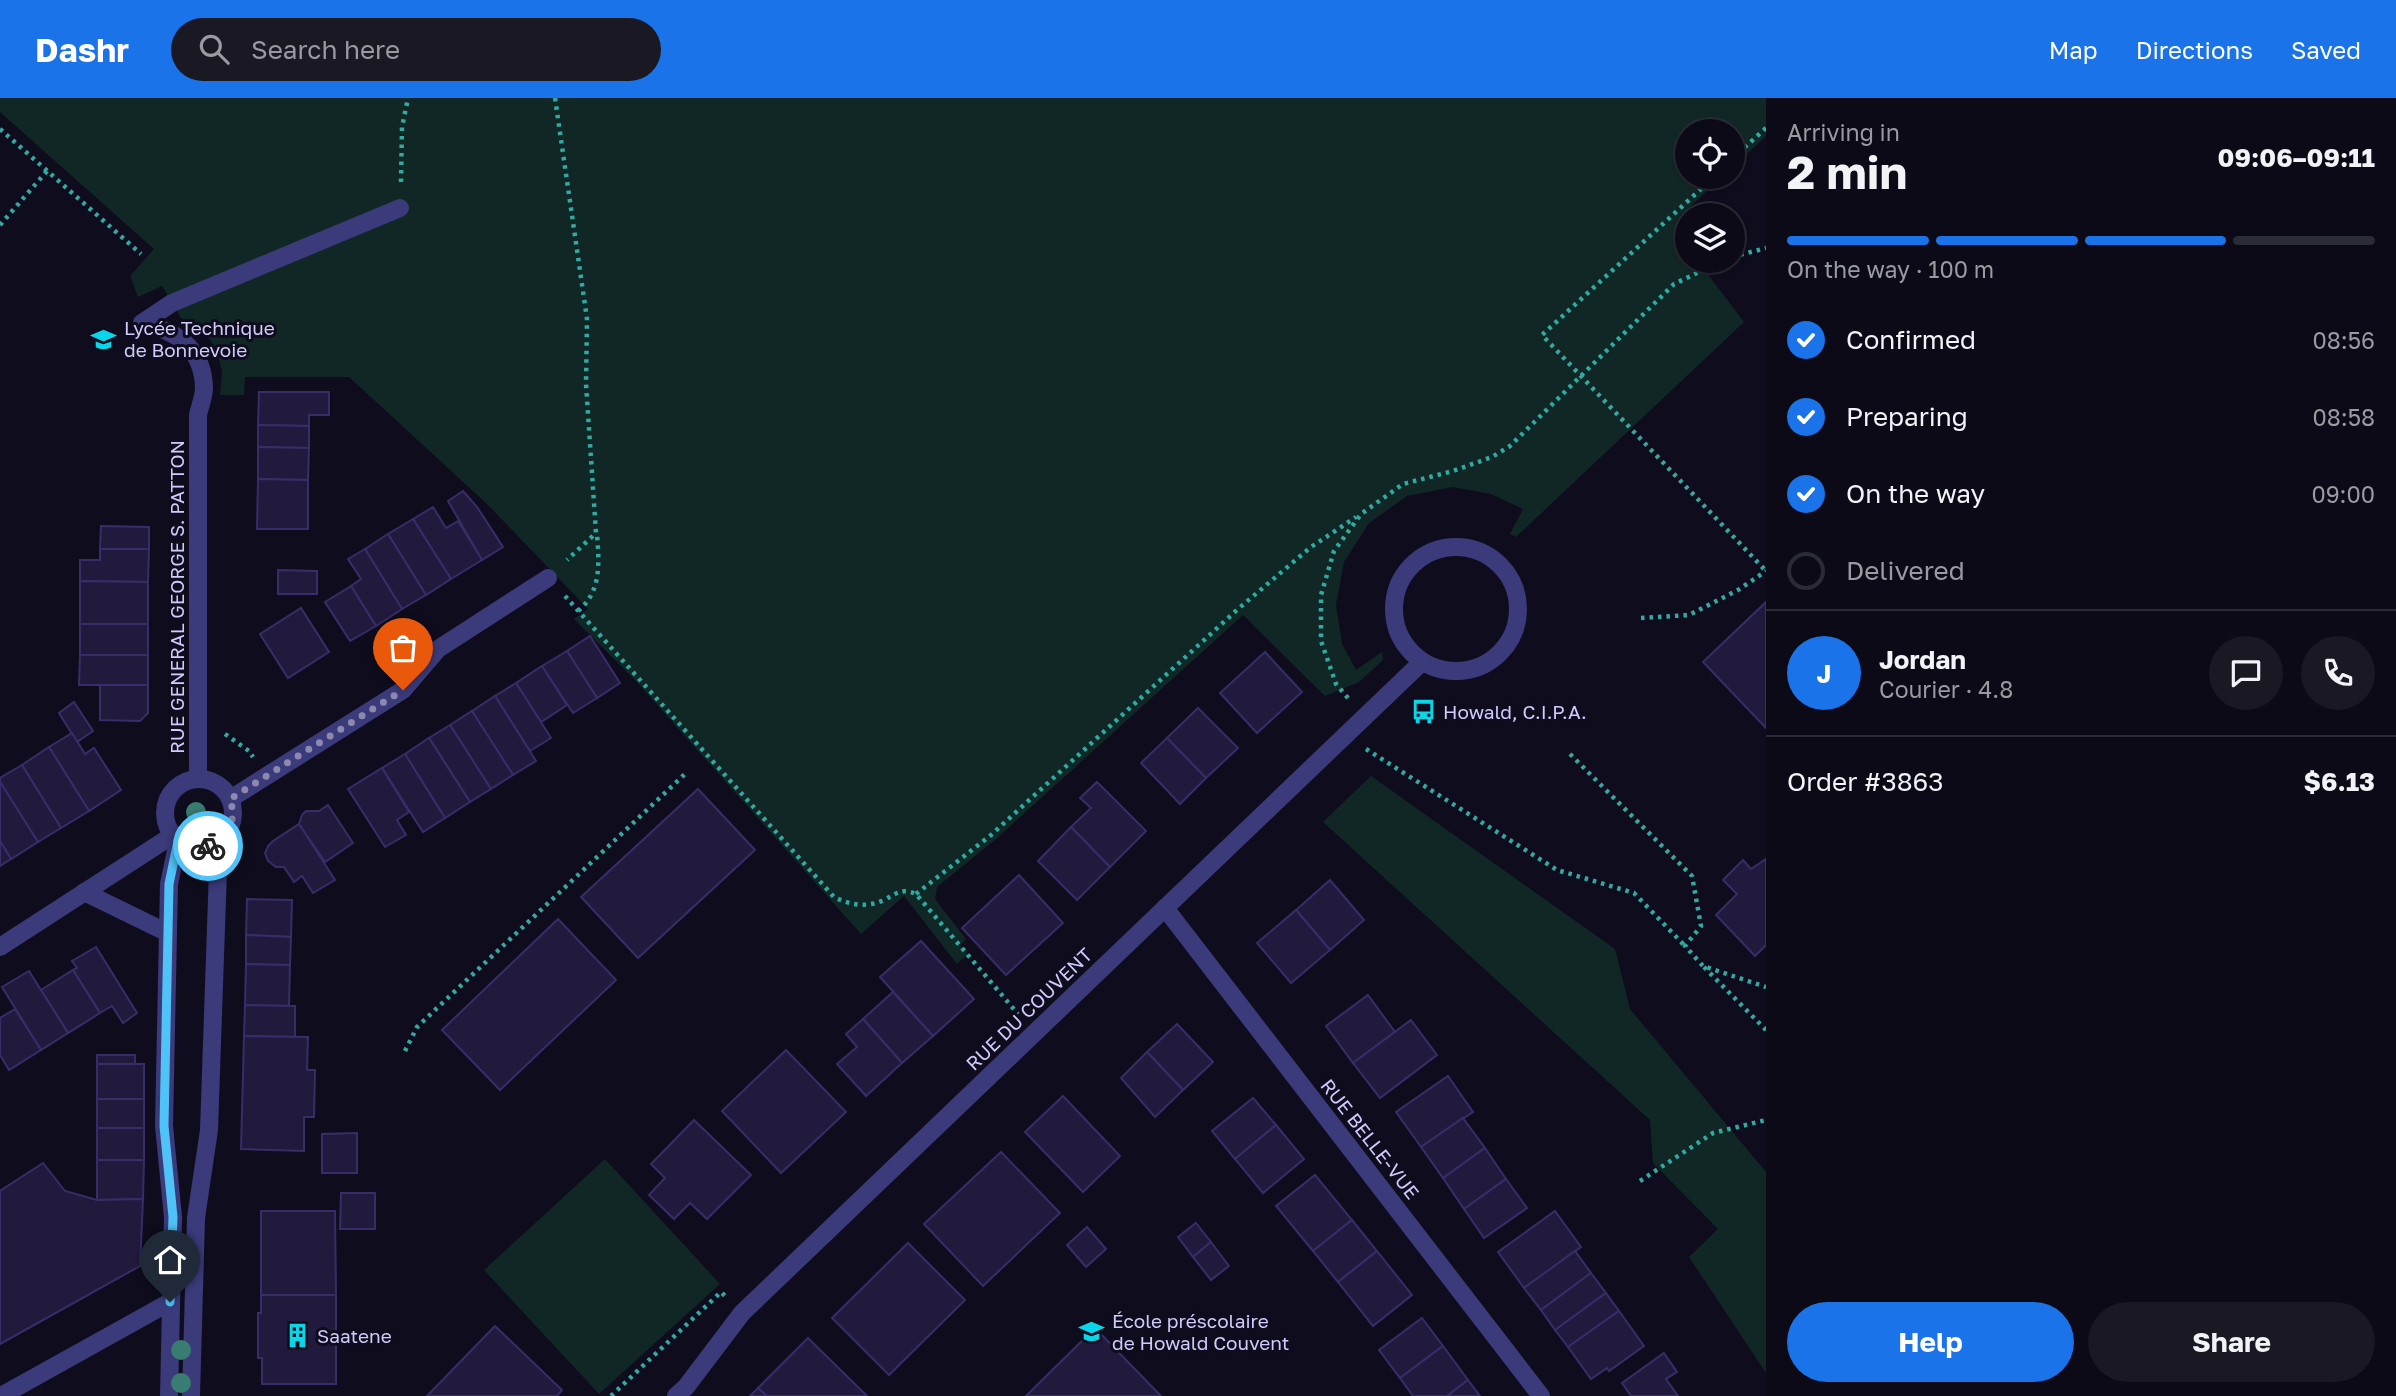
<!DOCTYPE html>
<meta charset="utf-8">
<style>
body{margin:0;font-family:"Golos Text",sans-serif;background:#191823;color:#f1f3f6;height:100vh;display:flex;flex-direction:column;font-size:26px;white-space:nowrap}
*{box-sizing:border-box;margin:0}
p{font-size:23px;color:#9a9aa1}
.icon{flex:none;width:38px;height:38px;fill:none;stroke:currentColor;stroke-width:2;stroke-linecap:round;stroke-linejoin:round}
.map{position:relative;flex:1;overflow:hidden}
.panel{display:flex;flex-direction:column;background:#0b0a16;width:630px}
.panel>*{flex:none}
.fabs{position:absolute;left:1675px;top:21px;display:grid;gap:14px}
.fabs a{display:grid;place-items:center;width:70px;height:70px;border-radius:50%;background:#0b0a16;box-shadow:0 2px 5px #0004,0 0 0 2px #2b2b35;font-size:35px}
.pin{position:absolute;display:grid;place-items:center;width:60px;height:60px;color:#fff;margin:-72px -30px;border-radius:50% 50% 50% 0;rotate:-45deg;box-shadow:0 0 7px #0007}
.pin .icon{rotate:45deg}
.courier{position:absolute;display:grid;place-items:center;width:70px;height:70px;margin:-35px;border:5px solid #4fc3f7;border-radius:50%;background:#fff;color:#222;box-shadow:0 2px 9px #0007}
.headline em{font-style:normal;font-weight:700}
.headline div{display:flex;flex-direction:column-reverse}
.headline{display:flex;align-items:center;justify-content:space-between;height:119px;padding:0 21px}
h1{font-size:46px;font-weight:700;line-height:52px}
.bar{display:grid;grid-template-columns:repeat(4,1fr);gap:10px 7px;align-content:center;height:84px;padding:0 21px}
.bar i{height:9px;border-radius:5px;background:#2b2b35}
.bar .current{background:#1a73e8}
.bar p{grid-column:span 4}
.line{display:flex;align-items:center;gap:18px;padding:0 21px;border-top:2px solid #2b2b35}
.line div{flex:1}
.round{display:grid;place-items:center;flex:none;width:74px;height:74px;border-radius:37px;background:#191823}
ol{padding:0 21px;list-style:none}
li{display:flex;align-items:center;gap:21px;height:77px}
li p{margin-inline-start:auto}
li .icon{padding:7px;border-radius:50%;background:#1a73e8;color:#fff;stroke-width:4}
li:last-child{color:#9a9aa1}
li i{width:38px;height:38px;border:4px solid #2b2b35;border-radius:50%}
.action{display:flex;gap:14px;margin-top:auto;padding:14px 21px}
.action a{flex:1;height:80px;border-radius:42px;background:#1a73e8;color:#fff;font-size:28px;font-weight:700;line-height:80px;text-align:center}
.action a+a{background:#191823;color:#f1f3f6}
header{display:flex;align-items:center;gap:42px;box-sizing:border-box;height:98px;padding:0 35px;background:#1a73e8;color:#fff}
header strong{font-size:33px}
nav{display:flex;gap:38px;margin-inline-start:auto;font-size:24px}
.search{width:490px;height:63px;background:#191823;display:flex;align-items:center;gap:18px;box-sizing:border-box;padding:0 24px;border-radius:38px;color:#9a9aa1;font-size:26px}
main{display:flex;flex:1;min-height:0}
.map>svg:first-child{display:block}
</style>
<header>
<strong>Dashr</strong>
<div class="search"><svg class="icon" aria-label="search" viewBox="0 0 24 24"><circle cx="10" cy="10" r="6"/><path d="M15 15l6 6"/></svg>Search here</div>
<nav><a>Map</a><a>Directions</a><a>Saved</a></nav>
</header>
<main>
<div class="map">
<svg width="1766" height="1298" viewBox="0 0 1766 1298">
<rect width="100%" height="100%" fill="#0f0d1d"/>
<g fill="#102726">
<polygon points="0,0 1766,0 1766,38 1733,69 1732,33 1687,33 1687,79 1722,79 1680,118 1687,127 1687,163 1712,163 1714,165 1703,170 1744,224 1516,439 1510,436 1523,411 1491,396 1453,389 1407,398 1369,425 1344,464 1336,507 1342,546 1356,572 1382,554 1383,562 1359,584 1325,598 1243,517 996,741 937,789 935,801 966,841 960,847 968,856 957,866 904,798 861,836 634,581 574,521 588,511 486,405 349,279 245,279 244,297 220,297 222,273 216,250 202,232 181,220 162,188 138,199 130,178 154,151 0,14"/>
<polygon points="1371,678 1615,851 1630,911 1766,1074 1766,1275 1689,1159 1718,1131 1653,1065 1650,1022 1323,724"/>
<polygon points="605,1061 720,1186 599,1296 484,1172"/>
</g>
<g fill="#211a3d" stroke="#382d68" stroke-width="2">
<polygon points="259,294 329,294 329,317 309,317 309,328 258,327"/>
<polygon points="258,327 309,328 309,350 258,349"/>
<polygon points="258,349 309,350 308,382 258,381"/>
<polygon points="258,381 308,382 308,431 257,431"/>
<polygon points="463,393 477,409 503,449 482,462 448,403"/>
<polygon points="433,409 446,430 458,423 482,462 451,481 413,421"/>
<polygon points="413,421 451,481 426,497 388,436"/>
<polygon points="101,428 149,429 149,451 100,451"/>
<polygon points="388,436 426,497 402,511 365,451"/>
<polygon points="100,451 149,451 148,484 80,483 80,462 100,462"/>
<polygon points="365,451 402,511 376,528 351,488 361,481 348,461"/>
<polygon points="278,472 317,473 317,496 278,496"/>
<polygon points="80,483 148,484 148,526 80,526"/>
<polygon points="351,488 376,528 350,543 325,504"/>
<polygon points="1766,504 1766,630 1703,564"/>
<polygon points="301,510 329,554 288,580 260,536"/>
<rect x="80" y="526" width="68" height="31"/>
<polygon points="590,538 620,585 597,600 567,553"/>
<polygon points="567,553 597,600 573,615 542,568"/>
<polygon points="1265,554 1302,594 1257,635 1220,595"/>
<polygon points="80,557 148,557 148,587 79,587"/>
<polygon points="542,568 567,607 541,624 516,585"/>
<polygon points="516,585 551,640 530,653 495,598"/>
<polygon points="100,587 148,587 148,615 140,623 100,622"/>
<polygon points="495,598 536,663 513,677 472,613"/>
<polygon points="74,604 93,633 77,644 59,615"/>
<polygon points="1198,610 1238,650 1206,680 1167,640"/>
<polygon points="472,613 513,677 491,691 450,627"/>
<polygon points="450,627 491,691 470,704 429,640"/>
<polygon points="72,635 85,656 94,650 121,692 89,713 49,649"/>
<polygon points="429,640 470,704 445,720 405,656"/>
<polygon points="1167,640 1206,680 1180,706 1141,665"/>
<polygon points="49,649 89,713 61,730 22,667"/>
<polygon points="405,656 445,720 423,734 382,670"/>
<polygon points="22,667 61,730 38,744 0,684 0,680"/>
<polygon points="382,670 409,714 397,722 406,737 385,749 348,691"/>
<polygon points="0,684 38,744 11,761 0,743"/>
<polygon points="1097,684 1146,733 1110,769 1071,729 1091,710 1080,700"/>
<polygon points="698,691 755,752 638,860 581,799"/>
<polygon points="328,707 353,745 325,764 299,726 302,717 306,713 319,713"/>
<polygon points="299,726 335,782 313,795 302,778 294,784 284,769 276,769 268,763 265,755 268,748 273,743"/>
<polygon points="1071,729 1110,769 1077,802 1038,763"/>
<polygon points="0,743 11,761 0,768"/>
<polygon points="1766,761 1766,847 1755,858 1716,817 1737,796 1723,782 1743,762 1751,771"/>
<polygon points="1019,777 1063,825 1006,877 962,830"/>
<polygon points="1330,782 1364,822 1330,852 1296,812"/>
<polygon points="247,801 292,802 291,839 246,837"/>
<polygon points="1296,812 1330,852 1291,885 1257,845"/>
<polygon points="558,821 616,882 500,992 442,932"/>
<polygon points="246,837 291,839 290,867 246,866"/>
<polygon points="921,843 974,901 933,938 880,879"/>
<polygon points="96,849 137,915 123,925 112,908 100,915 73,872 77,870 72,863"/>
<polygon points="246,866 290,867 289,908 245,907"/>
<polygon points="73,872 100,915 68,935 41,892"/>
<polygon points="29,873 68,935 41,952 2,889"/>
<polygon points="893,894 933,938 902,965 863,921"/>
<polygon points="1368,897 1395,934 1353,965 1326,928"/>
<polygon points="245,907 295,908 295,939 244,938"/>
<polygon points="15,911 41,952 9,972 0,957 0,920"/>
<polygon points="863,921 902,965 866,998 837,966 857,949 846,936"/>
<polygon points="1411,922 1437,957 1380,1000 1353,965"/>
<polygon points="1177,926 1213,964 1183,992 1147,954"/>
<polygon points="244,938 308,939 307,972 315,972 314,1019 304,1019 304,1053 241,1051"/>
<polygon points="786,952 846,1014 781,1075 722,1013"/>
<polygon points="1147,954 1183,992 1155,1019 1121,980"/>
<rect x="97" y="957" width="38" height="9"/>
<rect x="97" y="966" width="47" height="35"/>
<polygon points="1448,978 1473,1014 1421,1049 1396,1014"/>
<polygon points="1063,998 1120,1058 1083,1094 1025,1034"/>
<polygon points="1253,1000 1276,1027 1235,1061 1212,1033"/>
<rect x="97" y="1001" width="47" height="29"/>
<polygon points="1463,1020 1485,1050 1443,1080 1421,1049"/>
<polygon points="694,1022 751,1077 707,1121 690,1105 674,1121 649,1097 665,1080 651,1066"/>
<polygon points="1276,1027 1304,1061 1263,1095 1235,1061"/>
<rect x="97" y="1030" width="47" height="32"/>
<polygon points="357,1035 357,1075 322,1075 322,1036"/>
<polygon points="1485,1050 1506,1081 1464,1111 1443,1080"/>
<polygon points="1001,1054 1060,1115 983,1188 924,1126"/>
<polygon points="97,1062 144,1062 143,1101 97,1102"/>
<polygon points="43,1065 65,1093 97,1102 143,1101 140,1168 0,1246 0,1093"/>
<polygon points="1315,1077 1352,1122 1313,1153 1276,1108"/>
<polygon points="1506,1081 1527,1110 1484,1140 1464,1111"/>
<polygon points="341,1095 375,1095 375,1131 340,1131"/>
<polygon points="261,1113 335,1113 336,1197 261,1197"/>
<polygon points="1555,1113 1581,1149 1524,1190 1498,1154"/>
<polygon points="1352,1122 1377,1153 1338,1184 1313,1153"/>
<polygon points="1196,1125 1211,1144 1193,1159 1178,1139"/>
<polygon points="1087,1129 1106,1151 1086,1169 1067,1147"/>
<polygon points="1211,1144 1229,1168 1211,1182 1193,1159"/>
<polygon points="908,1145 965,1202 889,1277 832,1220"/>
<polygon points="1377,1153 1412,1197 1373,1228 1338,1184"/>
<polygon points="1575,1153 1591,1175 1541,1212 1524,1190"/>
<polygon points="1591,1175 1606,1195 1555,1232 1541,1212"/>
<polygon points="1606,1195 1619,1213 1568,1249 1555,1232"/>
<polygon points="261,1197 336,1197 336,1286 262,1286 262,1260 258,1260 258,1215 261,1215"/>
<polygon points="1619,1213 1644,1248 1609,1273 1607,1270 1591,1281 1568,1249"/>
<polygon points="1422,1220 1443,1248 1400,1280 1379,1252"/>
<polygon points="495,1228 562,1292 557,1298 427,1298"/>
<polygon points="1095,1230 1161,1298 1026,1298"/>
<polygon points="808,1240 867,1298 767,1298 758,1290"/>
<polygon points="1443,1248 1468,1282 1447,1298 1413,1298 1400,1280"/>
<polygon points="1664,1255 1677,1274 1666,1281 1678,1298 1631,1298 1622,1285"/>
<polygon points="1468,1282 1480,1298 1447,1298"/>
<polygon points="758,1290 767,1298 750,1298"/>
</g>
<g fill="none" stroke-linecap="round" stroke-linejoin="round">
<g stroke="#32aaa2" stroke-width="4.5" stroke-dasharray="3.5 5" stroke-linecap="butt">
<polyline points="555,0 587,221 586,286 596,435 567,462"/>
<polyline points="0,31 141,156"/>
<polyline points="1732,61 1766,30"/>
<polyline points="1714,79 1542,237 1766,473"/>
<polyline points="401,84 402,29 408,0"/>
<polyline points="0,127 47,73"/>
<polyline points="1732,159 1766,150"/>
<path d="M 565,498 L 834,799 C 850,807 867,810 884,802 C 897,795 902,790 916,796 L 1018,916"/>
<path d="M 578,513 C 602,493 599,464 597,436"/>
<polyline points="1641,520 1689,517 1738,492 1766,473"/>
<polyline points="1348,600 1336,586 1321,543 1321,497 1334,453 1361,416 1403,386 1453,373 1492,359 1510,348 1674,186 1722,163"/>
<polyline points="225,636 249,653 253,659"/>
<polyline points="1366,651 1557,772 1634,795 1685,848"/>
<polyline points="1570,656 1692,778 1701,828 1685,848 1703,868 1766,889"/>
<polyline points="916,796 991,737 1238,511 1311,449 1356,419"/>
<polyline points="1704,869 1766,932"/>
<polyline points="405,953 417,929 686,675"/>
<polyline points="1640,1083 1713,1035 1766,1022"/>
<polyline points="611,1298 721,1194 725,1198"/>
</g>
<g stroke="#3b3a7a" stroke-width="18">
<path d="M 142,225 C 177,233 203,250 204,290 C 204,298 200,308 198,317 L 198,680"/>
<polyline points="142,225 172,205 400,110"/>
<circle cx="1456" cy="511" r="62"/>
<circle cx="199" cy="715" r="34"/>
<polyline points="230,701 403,592 438,551 548,480"/>
<polyline points="84,794 168,835"/>
<polyline points="1165,810 1541,1298"/>
<polyline points="0,849 173,737"/>
<polyline points="1,1298 170,1204"/>
<polyline points="169,1298 173,1119 164,1028 169,786 178,743"/>
<polyline points="191,1298 196,1120 209,1032 219,743"/>
<polyline points="676,1298 686,1289 742,1215 1422,564"/>
</g>
</g>
<g fill="#397d72">
<circle cx="196" cy="714" r="10"/>
<circle cx="181" cy="1252" r="10"/>
<circle cx="181" cy="1285" r="10"/>
</g>
<g fill="none" stroke-linecap="round" stroke-linejoin="round">
<path stroke="#8c88af" stroke-width="7" stroke-dasharray="0 12.6" d="M 208,748 C 229,739 237,723 230,701 L 403,592"/>
<polyline stroke="#4fc3f7" stroke-width="9" points="170,1204 173,1119 164,1028 169,786 178,743 198,749 208,748"/>
</g>
<defs>
<symbol id="school-bare" viewBox="-9 -9 18 18"><path d="M0-5L7-2L0 1L-7-2ZM-4 1L0 2.5L4 1V4Q0 6-4 4Z" fill="#0ad6ea" stroke="#0f0d1d" stroke-width="2.5" paint-order="stroke"/></symbol>
<symbol id="bus-bare" viewBox="-9 -9 18 18"><path d="M-5-6H5V4H4V6H2V4H-2V6H-4V4H-5ZM-3.5-4V0h7V-4ZM-3.5 1.2v1.5H-2V1.2ZM2 1.2v1.5H3.5V1.2Z" fill="#0ad6ea" stroke="#0f0d1d" stroke-width="2.5" paint-order="stroke"/></symbol>
<symbol id="building-bare" viewBox="-9 -9 18 18"><path d="M-4-6H4V6H1V3H-1V6H-4ZM-2.5-4.3h1.7v1.8h-1.7ZM.8-4.3h1.7v1.8H.8ZM-2.5-1h1.7V.8h-1.7ZM.8-1h1.7V.8H.8Z" fill="#0ad6ea" stroke="#0f0d1d" stroke-width="2.5" paint-order="stroke"/></symbol>
</defs>
<g fill-rule="evenodd">
<use href="#school-bare" x="86" y="224" width="35" height="35"/>
<use href="#bus-bare" x="1406" y="596" width="35" height="35"/>
<use href="#school-bare" x="1074" y="1216" width="35" height="35"/>
<use href="#building-bare" x="280" y="1220" width="35" height="35"/>
</g>
<g text-anchor="middle" stroke-width="6" stroke-linejoin="round" paint-order="stroke">
<g font-size="19" fill="#d0cbfd" stroke="#0f0d1d" text-anchor="start">
<text x="124" y="237">Lycée Technique<tspan x="124" dy="22">de Bonnevoie</tspan></text>
<text x="1443" y="621">Howald, C.I.P.A.</text>
<text x="1112" y="1230">École préscolaire<tspan x="1112" dy="22">de Howald Couvent</tspan></text>
<text x="317" y="1245">Saatene</text>
</g>
<g font-size="19" fill="#d0cbfd" stroke="#0f0d1d">
<text transform="translate(177 499) rotate(-90)" y="7">RUE GENERAL GEORGE S. PATTON</text>
<text transform="translate(1029 911) rotate(-44)" y="7">RUE DU COUVENT</text>
<text transform="translate(1370 1041) rotate(52)" y="7">RUE BELLE-VUE</text>
</g>
</g>
</svg>
<div class="fabs">
<a><svg class="icon" aria-label="locate" viewBox="0 0 24 24"><circle cx="12" cy="12" r="6"/><path d="M12 2v4M12 18v4M2 12h4M18 12h4"/></svg></a>
<a><svg class="icon" aria-label="layers" viewBox="0 0 24 24"><path d="M12 4l9 5-9 5-9-5zM3 14l9 5 9-5"/></svg></a>
</div>
<div class="pin" style="left:403px;top:592px;background:#ea580c"><svg class="icon" aria-label="bag" viewBox="0 0 24 24"><path d="M5 8h14l-1 12H6zM9 8a3 3 0 0 1 6 0"/></svg></div>
<div class="pin" style="left:170px;top:1204px;background:#1f2937"><svg class="icon" aria-label="home" viewBox="0 0 24 24"><path d="M3 11l9-7 9 7M6 9v11h12V9"/></svg></div>
<div class="courier" style="left:208px;top:748px"><svg class="icon" aria-label="bike" viewBox="0 0 24 24"><circle cx="6" cy="16" r="4"/><circle cx="18" cy="16" r="4"/><path d="M6 16l4-8h5l3 8M10 8l3 8H6M13 5h3"/></svg></div>
</div>
<section class="panel">
<div class="headline"><div><h1>2 min</h1><p>Arriving in</p></div><em>09:06–09:11</em></div>
<div class="bar"><i class="current"></i><i class="current"></i><i class="current"></i><i></i><p>On the way · 100 m</p></div>
<ol>
<li><svg class="icon" aria-label="check" viewBox="0 0 24 24"><path d="M5 12l5 5 9-10"/></svg>Confirmed<p>08:56</p></li>
<li><svg class="icon" aria-label="check" viewBox="0 0 24 24"><path d="M5 12l5 5 9-10"/></svg>Preparing<p>08:58</p></li>
<li><svg class="icon" aria-label="check" viewBox="0 0 24 24"><path d="M5 12l5 5 9-10"/></svg>On the way<p>09:00</p></li>
<li><i></i>Delivered</li>
</ol>
<div class="line" style="height:126px"><b class="round" style="background:#1a73e8;color:#fff">J</b><div><b>Jordan</b><p>Courier · 4.8</p></div><a class="round"><svg class="icon" aria-label="chat" viewBox="0 0 24 24"><path d="M4 5h16v11H9l-5 4z"/></svg></a><a class="round"><svg class="icon" aria-label="phone" viewBox="0 0 24 24"><path d="M5 4h4l2 5-3 2q2 4 5 5l2-3 5 2v4C11 20 4 13 5 4z"/></svg></a></div>
<div class="line" style="height:91px"><div>Order #3863</div><b>$6.13</b></div>
<div class="action"><a>Help</a><a>Share</a></div>
</section>
</main>
